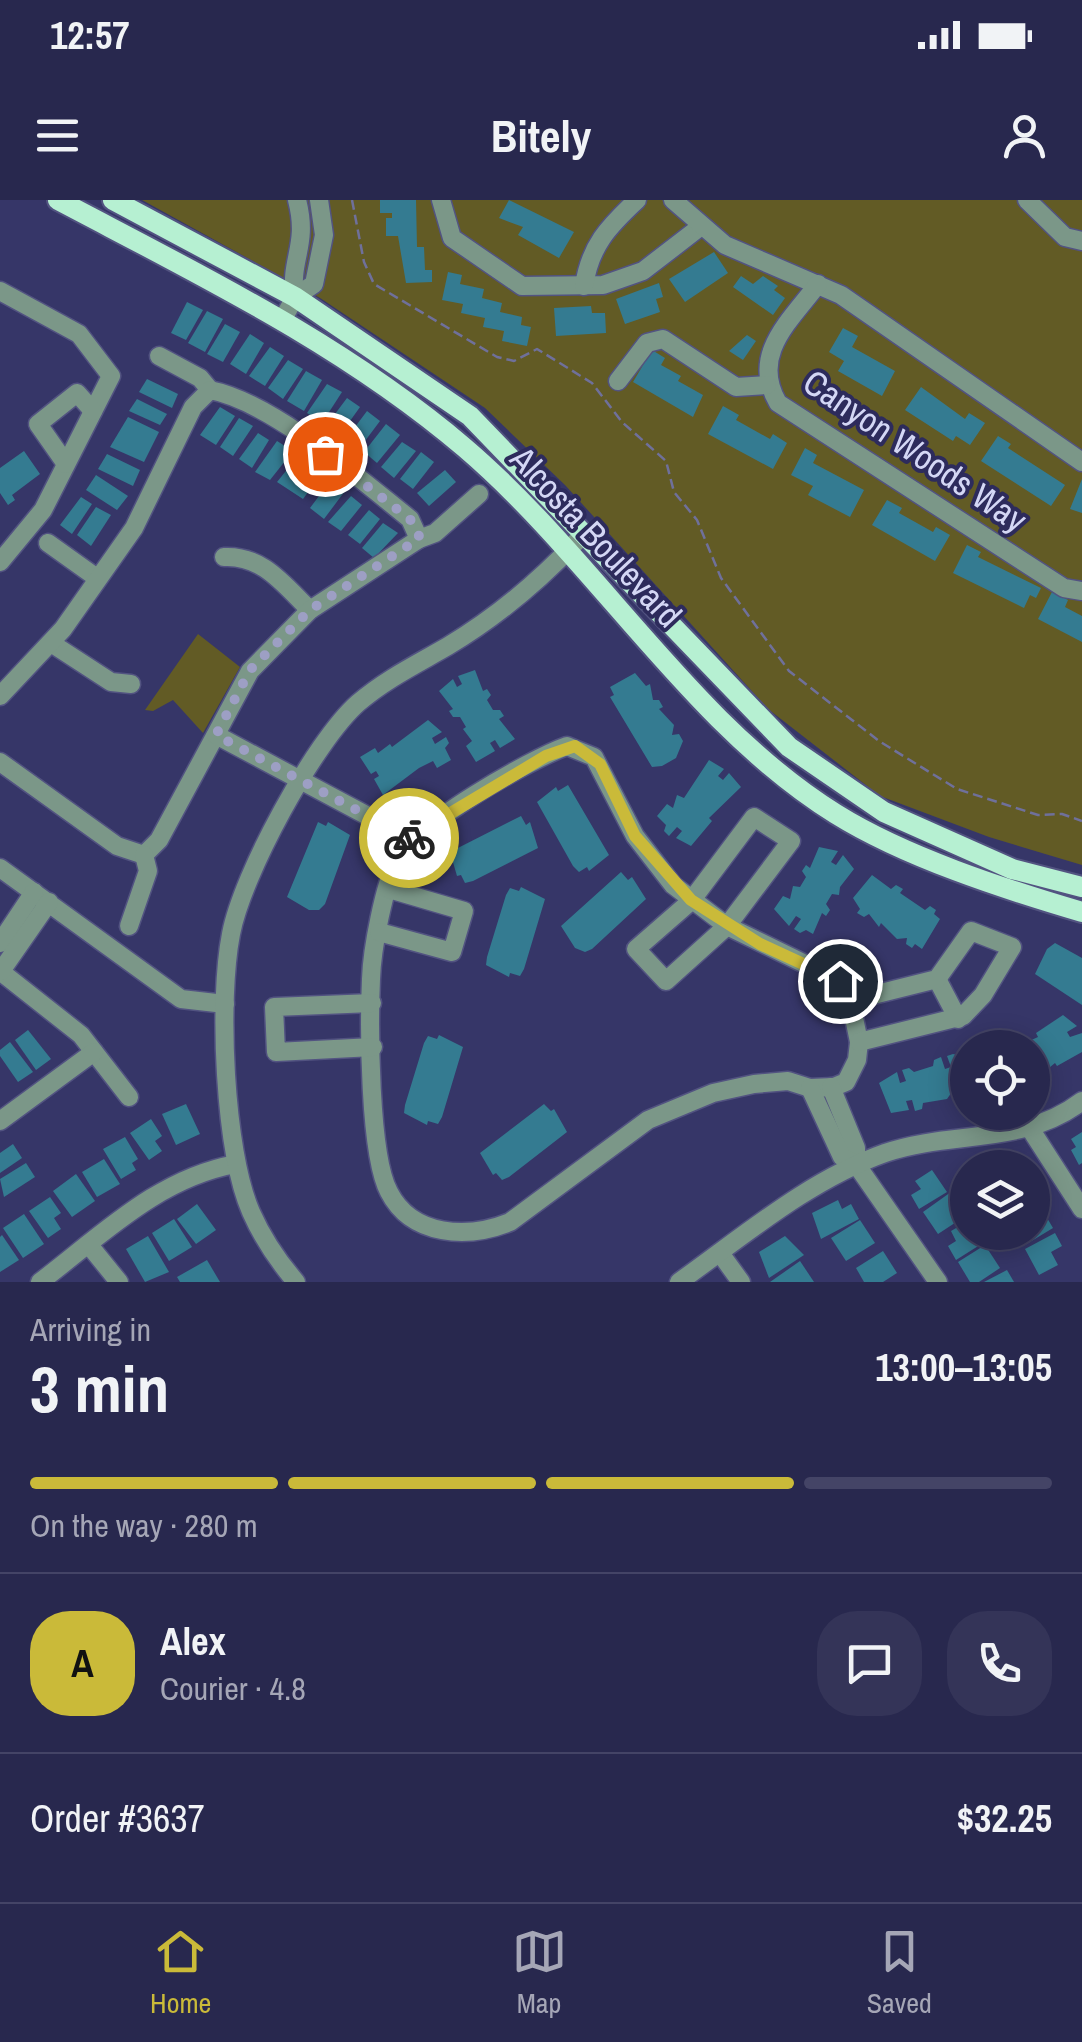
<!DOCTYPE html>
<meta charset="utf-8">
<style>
body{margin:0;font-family:"Archivo Narrow",sans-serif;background:#343458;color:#f1f3f6;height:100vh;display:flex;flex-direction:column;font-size:38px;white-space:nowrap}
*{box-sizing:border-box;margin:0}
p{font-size:32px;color:#a5a6b6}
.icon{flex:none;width:55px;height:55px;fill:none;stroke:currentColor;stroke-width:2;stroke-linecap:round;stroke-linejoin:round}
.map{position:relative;height:1082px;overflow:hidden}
.panel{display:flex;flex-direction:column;background:#28284e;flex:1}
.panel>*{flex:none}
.tools{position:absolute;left:950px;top:830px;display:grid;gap:20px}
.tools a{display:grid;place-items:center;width:100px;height:100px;border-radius:50%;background:#28284e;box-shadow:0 5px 25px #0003,0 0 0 2px #446;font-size:50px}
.pin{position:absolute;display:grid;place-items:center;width:85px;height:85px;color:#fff;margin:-42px;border:5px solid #fff;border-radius:50%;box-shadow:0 2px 10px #0007}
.courier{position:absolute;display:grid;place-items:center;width:100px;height:100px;margin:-50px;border:8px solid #caba39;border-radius:50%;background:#fff;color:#222;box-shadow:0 2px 12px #0007}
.headline em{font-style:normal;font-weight:700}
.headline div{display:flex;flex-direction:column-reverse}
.headline{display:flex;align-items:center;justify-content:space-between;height:170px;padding:0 30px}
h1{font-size:65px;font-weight:700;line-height:75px}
.bar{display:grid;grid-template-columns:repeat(4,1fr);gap:15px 10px;align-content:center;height:120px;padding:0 30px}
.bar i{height:12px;border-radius:8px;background:#446}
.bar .on{background:#caba39}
.bar p{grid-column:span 4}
.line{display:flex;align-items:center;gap:25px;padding:0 30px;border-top:2px solid #446}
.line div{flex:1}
.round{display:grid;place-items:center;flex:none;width:105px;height:105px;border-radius:40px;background:#343458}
.status{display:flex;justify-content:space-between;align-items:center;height:70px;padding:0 50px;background:#28284e;direction:ltr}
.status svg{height:28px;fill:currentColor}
header{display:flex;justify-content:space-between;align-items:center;height:130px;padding:0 30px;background:#28284e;font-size:45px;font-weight:700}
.tab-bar{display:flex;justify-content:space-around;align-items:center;height:140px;border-top:2px solid #446;background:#28284e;font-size:28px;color:#a5a6b6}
.tab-bar a{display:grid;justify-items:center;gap:5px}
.tab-bar .on{color:#caba39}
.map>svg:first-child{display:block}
</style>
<div class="status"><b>12:57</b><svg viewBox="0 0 49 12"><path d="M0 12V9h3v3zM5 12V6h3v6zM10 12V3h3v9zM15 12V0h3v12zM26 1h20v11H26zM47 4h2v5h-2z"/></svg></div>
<header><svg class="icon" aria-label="menu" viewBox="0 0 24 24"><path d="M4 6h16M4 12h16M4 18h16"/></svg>Bitely<svg class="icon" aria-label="person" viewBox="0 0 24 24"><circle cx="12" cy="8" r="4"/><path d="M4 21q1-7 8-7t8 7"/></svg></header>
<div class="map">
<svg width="1082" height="1082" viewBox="0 0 1082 1082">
<rect width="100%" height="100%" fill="#363668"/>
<g fill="#625b25">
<polygon points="142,0 1082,0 1082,665 989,637 880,596 768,509 565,285 485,208 320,98"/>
<polygon points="198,434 240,467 203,533 173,500 153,511 145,510"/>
</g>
<g fill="#347b91">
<polygon points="380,0 416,0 417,47 424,47 425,70 432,70 432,82 406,83 398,36 386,36 386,18 392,18 392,13 380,13"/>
<polygon points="509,0 574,32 559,58 518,35 523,27 499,18"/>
<polygon points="714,52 728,73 685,102 669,79"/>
<polygon points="448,72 462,75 460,84 484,89 482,98 502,103 500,112 522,117 521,125 531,127 527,146 502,141 504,131 483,127 485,118 461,113 463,104 442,100"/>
<polygon points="741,76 753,84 763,76 778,86 774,90 785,98 773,115 733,87"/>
<polygon points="659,83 663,97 656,99 660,112 625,124 616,99"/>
<polygon points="187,102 203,110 186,140 171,133"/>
<polygon points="591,106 592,113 605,113 606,133 556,136 554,108"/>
<polygon points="207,111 223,119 205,152 188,143"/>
<polygon points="225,124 240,132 223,162 207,154"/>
<polygon points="843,128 858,136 852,147 895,171 882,196 838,171 844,161 829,152"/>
<polygon points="250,134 264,143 246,174 230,164"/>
<polygon points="747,135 756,141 743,160 729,151"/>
<polygon points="270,147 284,156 265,186 249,176"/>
<polygon points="652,150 665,158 661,165 681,176 678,181 703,195 693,217 633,182"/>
<polygon points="288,160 303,169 283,199 268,188"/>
<polygon points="306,171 322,180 304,211 287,201"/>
<polygon points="147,179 178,194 172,208 139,192"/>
<polygon points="327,184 342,192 322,223 307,213"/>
<polygon points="921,187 965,219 969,213 985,223 970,245 956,236 953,241 905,210"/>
<polygon points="347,198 360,207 340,235 326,226"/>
<polygon points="137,199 167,214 160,225 129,211"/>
<polygon points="723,206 739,215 736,220 770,239 773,234 787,243 773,269 708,234"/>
<polygon points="220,207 235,216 216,245 200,235"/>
<polygon points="367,211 380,221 359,249 346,239"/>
<polygon points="128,217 159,232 144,262 110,247"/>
<polygon points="239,218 253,226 233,256 220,247"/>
<polygon points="386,224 400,235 377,263 364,252"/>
<polygon points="258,233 269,240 252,268 239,259"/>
<polygon points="998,236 1011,244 1008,248 1065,285 1051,306 981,261"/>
<polygon points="277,241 293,251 270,280 255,272"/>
<polygon points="402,242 416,251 394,278 381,267"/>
<polygon points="805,248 817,255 813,263 864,290 850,317 808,295 813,286 791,275"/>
<polygon points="24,251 40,274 12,295 15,300 8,305 0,293 0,268"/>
<polygon points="421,252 434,262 413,289 400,279"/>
<polygon points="107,254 140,270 133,286 98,269"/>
<polygon points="298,256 323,272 303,299 277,282"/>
<polygon points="445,270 456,282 429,306 417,293"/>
<polygon points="96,275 128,296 117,310 86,290"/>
<polygon points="1082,279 1082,313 1070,309"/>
<polygon points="331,280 345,291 324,319 310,308"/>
<polygon points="351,296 362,305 341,331 328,322"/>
<polygon points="81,297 92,304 72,334 60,325"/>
<polygon points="887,300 902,308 899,313 933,332 936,327 950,335 935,361 872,325"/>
<polygon points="96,307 111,315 91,346 77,335"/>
<polygon points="369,310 380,319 360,344 348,335"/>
<polygon points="383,323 398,333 374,358 362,348"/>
<polygon points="967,345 981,352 978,357 1041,388 1036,398 1030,395 1024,408 953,373"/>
<polygon points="1052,392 1068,400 1065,407 1082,416 1082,442 1038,419"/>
<polygon points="475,470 483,491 487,489 491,495 487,500 493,510 500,510 504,516 499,519 515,539 500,548 495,540 490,543 495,551 476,562 466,546 472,541 463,529 466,527 460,517 453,517 449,511 453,509 439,491 453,479 457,487 462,484 458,476"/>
<polygon points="635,473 646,486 650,484 653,500 659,500 663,507 659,509 674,525 672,535 679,534 683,541 676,558 662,566 652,567 610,497 614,495 610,487"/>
<polygon points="428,520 442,532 432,538 435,544 446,537 449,543 445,548 451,560 437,568 433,561 419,568 383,595 374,579 379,576 376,571 371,574 360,557 375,548 378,553 390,544 392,547"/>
<polygon points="709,560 724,569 718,576 723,580 729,573 741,587 709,618 712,621 691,646 676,638 682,631 677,627 669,636 664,631 666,625 657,616 667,604 673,608 677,595 684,598"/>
<polygon points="568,585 609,655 589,671 587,667 579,672 573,666 537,602 556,587 558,591"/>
<polygon points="521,616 526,625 530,622 538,648 473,681 465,683 461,675 457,676 450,652"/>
<polygon points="318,622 326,626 328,622 350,635 325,704 319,710 309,710 287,697"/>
<polygon points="819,647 838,651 831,662 836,665 843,655 854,669 840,687 839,695 832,694 826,704 830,710 826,716 822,713 813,734 806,730 800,733 794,729 801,719 796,716 789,726 774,709 783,696 790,699 793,686 800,687 806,677 802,671 806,665 810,668"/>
<polygon points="621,672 628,680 632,677 646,699 592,749 585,752 575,748 561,726"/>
<polygon points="872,675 891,689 896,685 903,689 900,693 925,710 930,706 936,710 934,714 940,719 922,749 915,744 912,748 906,744 907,738 897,739 881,723 879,727 869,714 864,717 857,713 860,709 853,698"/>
<polygon points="521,687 545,699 524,769 520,776 510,773 509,777 486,765 487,757 506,695 510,688 519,691"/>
<polygon points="1055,743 1082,758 1082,805 1035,774 1047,749"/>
<polygon points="1063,815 1077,826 1067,832 1070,837 1082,833 1082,852 1057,866 1055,863 1032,882 1032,848 1014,848 1038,837 1036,833"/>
<polygon points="28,830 51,859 36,870 15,840"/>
<polygon points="439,835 463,847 442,917 438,924 428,921 427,925 404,913 405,905 424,843 428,836 437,839"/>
<polygon points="10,842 33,872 18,882 0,856 0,850"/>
<polygon points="953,854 968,857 968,896 956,886 947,899 923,903 922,909 915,911 912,900 906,901 909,910 891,913 879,883 897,872 900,883 906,881 902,870 909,868 914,872 933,866 934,860 941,857 945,869 951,867 947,856"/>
<polygon points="186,904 200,934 176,945 162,914"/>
<polygon points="544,904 551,911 554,909 567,932 509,977 502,980 496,973 493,975 480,953"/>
<polygon points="151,919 162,936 155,941 162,951 149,960 130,933"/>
<polygon points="1082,932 1082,963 1079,965 1071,950 1076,947 1071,939"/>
<polygon points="125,937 138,959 132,963 136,970 121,979 103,949"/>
<polygon points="13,944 22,958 0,973 0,953"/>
<polygon points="1003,956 1007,965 1013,962 1016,968 979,968"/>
<polygon points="104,959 120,984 97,997 82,972"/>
<polygon points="26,963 35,977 4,997 0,979"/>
<polygon points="932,970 947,992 919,1009 911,995 921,989 915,981"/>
<polygon points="76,974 95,1001 72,1017 53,991"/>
<polygon points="951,992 967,1015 938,1034 923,1012"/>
<polygon points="50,997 61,1013 54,1018 61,1029 48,1038 29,1011"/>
<polygon points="838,1000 842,1009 851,1004 859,1019 821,1039 812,1013"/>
<polygon points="197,1004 216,1030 196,1044 177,1019"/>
<polygon points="1040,1006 1053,1028 1025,1045 1017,1032 1032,1032 1032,1010"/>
<polygon points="24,1014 44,1044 23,1058 3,1028"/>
<polygon points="174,1019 192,1047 169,1061 152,1033"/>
<polygon points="860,1020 875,1043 846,1061 831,1038"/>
<polygon points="968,1021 968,1032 977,1032 983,1043 956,1060 948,1046 956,1041 951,1031"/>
<polygon points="1055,1033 1062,1046 1051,1052 1058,1065 1039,1075 1025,1049"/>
<polygon points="2,1035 19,1060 0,1072 0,1037"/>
<polygon points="148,1036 169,1072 145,1082 126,1049"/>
<polygon points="785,1036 804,1055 769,1078 759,1052"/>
<polygon points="985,1045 1000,1068 979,1082 970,1082 958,1062"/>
<polygon points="883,1051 897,1073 883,1082 864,1082 856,1068"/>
<polygon points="207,1060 220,1082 180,1082 177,1077"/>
<polygon points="800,1061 814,1082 770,1082"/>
<polygon points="1007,1070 1014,1082 984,1082"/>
</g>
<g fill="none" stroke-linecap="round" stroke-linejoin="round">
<defs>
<g id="minor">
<polyline points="441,0 452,38 522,86 603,85 643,71 700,27"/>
<polyline points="673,0 725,45 841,95 1082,262"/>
<polyline points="1027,0 1065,37 1082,41"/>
<path d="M 818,84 C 789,122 750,155 778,203 L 1064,388 L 1082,391"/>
<path d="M 584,86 C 590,46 608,27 637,0"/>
<polyline points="0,91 79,134 111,176 43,310 0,362"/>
<path d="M 295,97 C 289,59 309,46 297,0"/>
<polyline points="283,119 295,97 314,84 324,35 319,0"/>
<polyline points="159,156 200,178 210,190"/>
<polyline points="618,181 647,143 663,139 736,187 767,185"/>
<polyline points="66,264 38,224 77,193 93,211"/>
<polyline points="419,339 435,333 479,294"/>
<polyline points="48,343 97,378"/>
<path d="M 224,357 C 263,355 284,385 310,410"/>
<polyline points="51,443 111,482 131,484"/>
<path d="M 0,496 L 63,429 L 134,328 L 193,207 L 210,190 C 272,202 360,279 410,319 L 419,339 L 310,410 L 250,471 L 159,640 L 144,655"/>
<polyline points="216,535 411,639"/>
<path d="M 567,546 L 594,557 L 635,636 L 673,685 L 727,726 L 840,781 L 848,789 L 859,842 L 857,860 L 846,882 L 834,887 L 810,888 L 788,881 L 754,884 L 713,893 L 648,920 L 510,1022 C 468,1039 412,1037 389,992 C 369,955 369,825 371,779 C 372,748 384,687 397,660 C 413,626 530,559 567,546 Z"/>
<polyline points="0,562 117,646 144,655"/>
<polygon points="754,617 791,641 727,726 666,781 636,749 691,701"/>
<polyline points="0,668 181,799 225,804"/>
<polyline points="129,726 148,671 144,655"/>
<polyline points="379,732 452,752 464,711 389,689"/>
<polyline points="0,743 34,692"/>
<polyline points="0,771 81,835 129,897"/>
<polyline points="1,771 49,702"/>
<polyline points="937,779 958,819"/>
<polyline points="853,800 937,779 971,731 1012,747 983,795 963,816 859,842"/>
<polyline points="372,803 274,807 276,852 373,847"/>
<polyline points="831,887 856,948 856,964"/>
<polyline points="810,888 842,957 856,964 938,1082"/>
<polyline points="0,921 94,852"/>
<polyline points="1031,930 1082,1009"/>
<polyline points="89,1045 119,1082"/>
<polyline points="720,1053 741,1082"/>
<path d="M 40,1082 C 102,1035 158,978 236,964"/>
<path d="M 296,1082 C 278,1061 262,1037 251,1012 C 224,950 218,800 231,734 C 242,675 314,542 358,503 C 386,479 417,464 448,446 C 495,418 540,380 577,341"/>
<path d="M 679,1082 C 745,1035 809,980 885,953 C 952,930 1023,946 1082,901"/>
</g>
<g id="major">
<path d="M 58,0 C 198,74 343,144 465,248 C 595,359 691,524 836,614 C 905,657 1004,689 1082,712"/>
<polyline points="113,0 295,97 470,216 789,547 884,612 1012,669 1082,687"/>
</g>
</defs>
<use href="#minor" stroke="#525381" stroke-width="21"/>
<use href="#major" stroke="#525381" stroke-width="24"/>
<polyline stroke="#6f709b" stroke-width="2.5" stroke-dasharray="10 5" stroke-linecap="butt" points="352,0 364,62 374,84 497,157 514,161 537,149 592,183 622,222 666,261 674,292 697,320 721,378 789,471 879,541 957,589 1038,615 1062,614 1082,621"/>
<use href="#minor" stroke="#7b9788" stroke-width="18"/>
<use href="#major" stroke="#b6f0d2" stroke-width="20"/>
</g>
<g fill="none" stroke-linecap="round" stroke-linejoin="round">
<polyline stroke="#9d9fc4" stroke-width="10" stroke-dasharray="0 18" points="325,254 410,319 420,338 310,410 250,470 216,535 409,638"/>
<polyline stroke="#caba39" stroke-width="12" points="409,638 546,556 575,546 600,564 635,636 691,700 760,744 840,781"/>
</g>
<g text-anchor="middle" stroke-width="8" stroke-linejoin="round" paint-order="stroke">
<g font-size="35" fill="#d4d7f5" stroke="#2d2b5c">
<text transform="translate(915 251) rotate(34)" y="12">Canyon Woods Way</text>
<text transform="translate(596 337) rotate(47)" y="12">Alcosta Boulevard</text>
</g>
</g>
</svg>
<div class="tools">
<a><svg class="icon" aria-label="locate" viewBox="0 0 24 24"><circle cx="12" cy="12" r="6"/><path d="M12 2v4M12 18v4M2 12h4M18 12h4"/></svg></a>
<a><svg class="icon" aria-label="layers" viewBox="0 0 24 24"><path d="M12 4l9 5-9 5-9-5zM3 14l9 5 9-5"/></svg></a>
</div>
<div class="pin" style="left:325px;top:254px;background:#ea580c"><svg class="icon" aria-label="bag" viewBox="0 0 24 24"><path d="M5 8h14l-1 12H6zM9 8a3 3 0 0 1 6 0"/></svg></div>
<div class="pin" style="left:840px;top:781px;background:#1f2937"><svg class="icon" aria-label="home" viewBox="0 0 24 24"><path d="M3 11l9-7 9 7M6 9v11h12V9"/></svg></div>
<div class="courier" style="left:409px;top:638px"><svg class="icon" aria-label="bike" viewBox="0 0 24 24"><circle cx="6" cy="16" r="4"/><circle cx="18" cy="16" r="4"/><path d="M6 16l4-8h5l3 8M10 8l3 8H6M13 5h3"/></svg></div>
</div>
<section class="panel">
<div class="headline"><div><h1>3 min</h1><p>Arriving in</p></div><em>13:00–13:05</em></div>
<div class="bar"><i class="on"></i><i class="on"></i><i class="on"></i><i></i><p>On the way · 280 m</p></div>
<div class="line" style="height:180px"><b class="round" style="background:#caba39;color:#111">A</b><div><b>Alex</b><p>Courier · 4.8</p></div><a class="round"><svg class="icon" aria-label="chat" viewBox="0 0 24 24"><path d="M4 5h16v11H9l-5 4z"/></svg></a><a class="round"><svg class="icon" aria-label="phone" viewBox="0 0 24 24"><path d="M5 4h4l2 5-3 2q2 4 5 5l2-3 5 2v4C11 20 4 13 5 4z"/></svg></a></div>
<div class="line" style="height:130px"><div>Order #3637</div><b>$32.25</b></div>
</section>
<nav class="tab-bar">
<a class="on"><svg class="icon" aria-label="home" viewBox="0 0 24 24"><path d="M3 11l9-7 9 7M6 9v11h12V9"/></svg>Home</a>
<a><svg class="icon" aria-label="map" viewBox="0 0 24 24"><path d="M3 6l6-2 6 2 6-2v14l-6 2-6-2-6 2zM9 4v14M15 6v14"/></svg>Map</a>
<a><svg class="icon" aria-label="saved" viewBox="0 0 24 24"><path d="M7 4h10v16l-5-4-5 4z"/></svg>Saved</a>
</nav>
